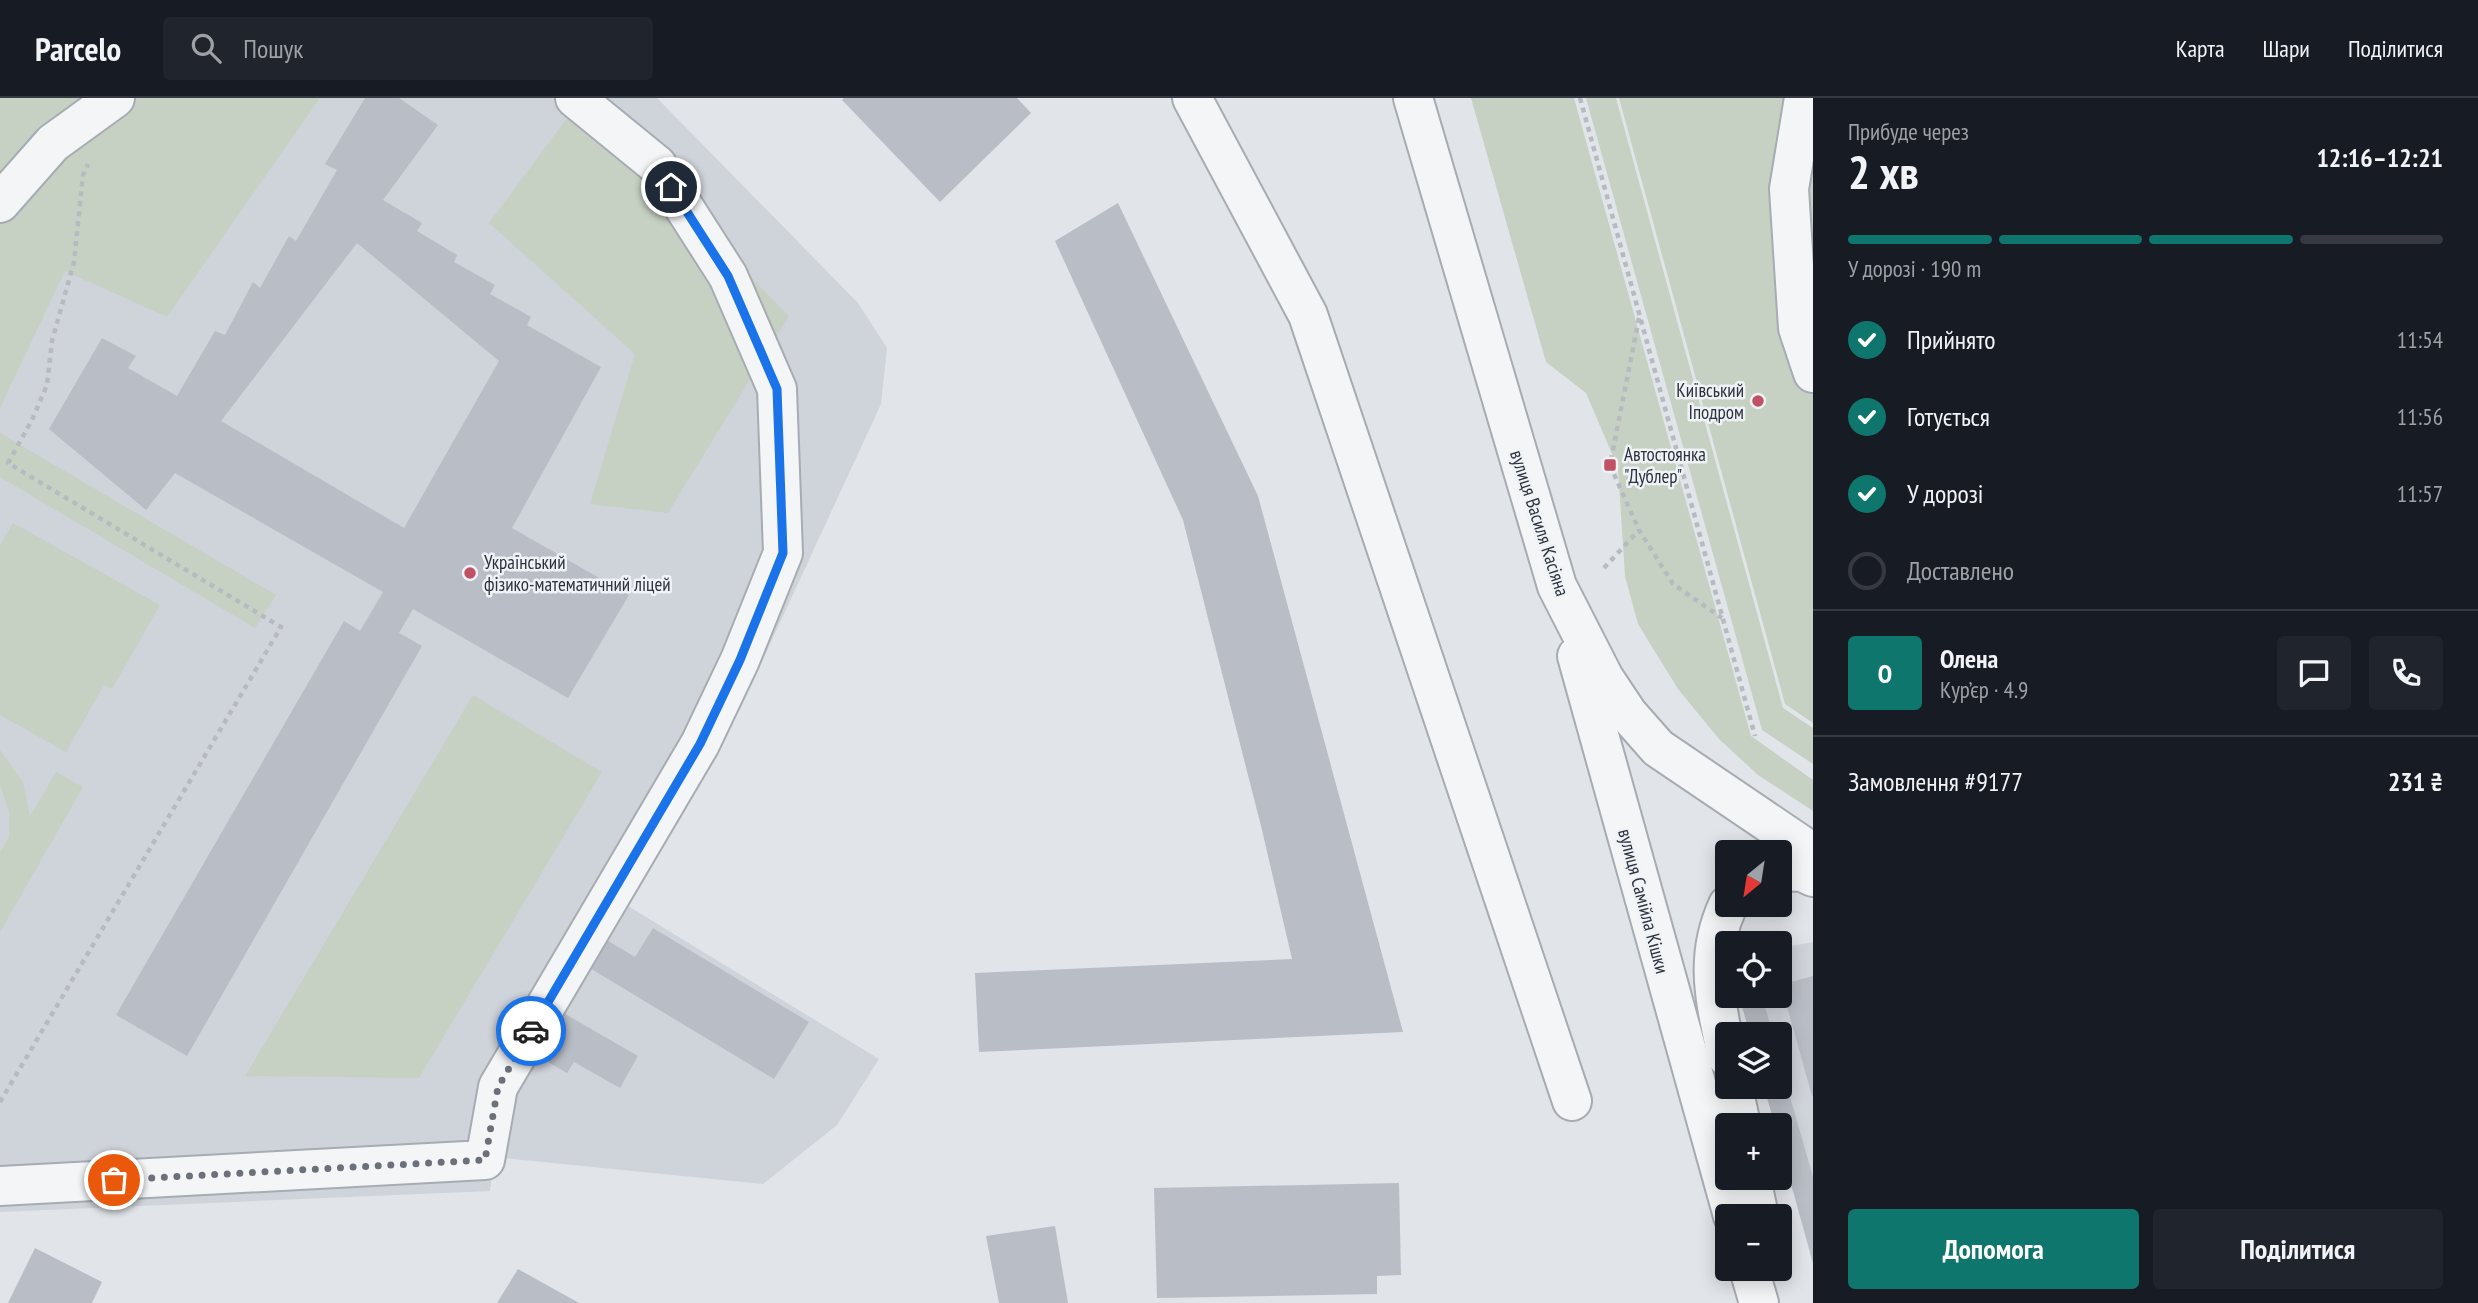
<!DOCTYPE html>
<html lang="uk">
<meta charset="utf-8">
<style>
body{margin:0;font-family:"PT Sans Narrow",sans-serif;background:#20242c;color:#f1f3f6;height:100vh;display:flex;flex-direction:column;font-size:26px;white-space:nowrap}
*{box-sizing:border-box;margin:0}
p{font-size:23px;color:#9ea1a6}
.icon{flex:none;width:38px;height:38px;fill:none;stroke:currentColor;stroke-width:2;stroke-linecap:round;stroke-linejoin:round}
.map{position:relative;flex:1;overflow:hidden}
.drawer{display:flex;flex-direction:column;background:#171b24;width:665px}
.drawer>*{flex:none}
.needle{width:46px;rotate:210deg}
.fabs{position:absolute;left:1715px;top:742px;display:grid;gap:14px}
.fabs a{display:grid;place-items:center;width:77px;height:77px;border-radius:7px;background:#171b24;box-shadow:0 4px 18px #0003;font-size:35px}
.pin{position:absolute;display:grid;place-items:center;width:60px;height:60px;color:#fff;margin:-30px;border:4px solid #fff;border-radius:50%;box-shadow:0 2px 7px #0007}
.courier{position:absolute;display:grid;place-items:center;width:70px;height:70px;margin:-35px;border:5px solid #1a73e8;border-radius:50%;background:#fff;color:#222;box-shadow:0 2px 9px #0007}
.overview em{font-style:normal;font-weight:700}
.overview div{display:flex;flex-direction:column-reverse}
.overview{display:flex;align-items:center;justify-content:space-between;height:119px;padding:0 35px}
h1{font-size:46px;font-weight:700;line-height:52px}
.bar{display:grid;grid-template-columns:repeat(4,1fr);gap:10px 7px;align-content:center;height:84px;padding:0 35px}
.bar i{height:9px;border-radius:5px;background:#363941}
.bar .on{background:#0f766e}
.bar p{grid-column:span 4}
.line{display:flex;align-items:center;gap:18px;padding:0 35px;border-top:2px solid #363941}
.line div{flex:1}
.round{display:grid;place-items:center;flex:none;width:74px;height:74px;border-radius:7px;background:#20242c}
ol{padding:0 35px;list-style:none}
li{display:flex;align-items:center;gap:21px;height:77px}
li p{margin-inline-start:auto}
li .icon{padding:7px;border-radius:50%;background:#0f766e;color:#fff;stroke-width:4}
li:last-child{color:#9ea1a6}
li i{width:38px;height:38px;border:4px solid #363941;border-radius:50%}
.primary-button{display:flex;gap:14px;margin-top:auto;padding:14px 35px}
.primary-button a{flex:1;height:80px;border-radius:7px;background:#0f766e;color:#fff;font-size:28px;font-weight:700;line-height:80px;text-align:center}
.primary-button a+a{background:#20242c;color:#f1f3f6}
header{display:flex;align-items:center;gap:42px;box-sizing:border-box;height:98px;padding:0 35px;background:#171b24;border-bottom:2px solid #363941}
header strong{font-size:33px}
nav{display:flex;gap:38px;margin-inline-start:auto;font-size:24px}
.search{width:490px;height:63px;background:#20242c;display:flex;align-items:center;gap:18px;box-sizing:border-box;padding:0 24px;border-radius:7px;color:#9ea1a6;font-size:26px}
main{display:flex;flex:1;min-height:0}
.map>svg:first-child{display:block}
</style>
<header>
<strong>Parcelo</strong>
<div class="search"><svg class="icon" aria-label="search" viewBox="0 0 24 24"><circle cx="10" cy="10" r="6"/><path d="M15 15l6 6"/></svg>Пошук</div>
<nav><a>Карта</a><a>Шари</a><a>Поділитися</a></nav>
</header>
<main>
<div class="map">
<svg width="1813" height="1205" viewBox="0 0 1813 1205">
<rect width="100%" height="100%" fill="#e1e4e8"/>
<g fill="#cfd3da">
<polygon points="0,0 657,0 858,205 887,250 881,306 740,611 623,805 879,961 837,1027 763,1086 494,1059 490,1093 0,1114"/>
<polygon points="1813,844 1813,1167 1780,1046 1780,1027 1775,1027 1764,989 1780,989 1780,936 1750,936 1739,898 1780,898 1780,850"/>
</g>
<g fill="#c7d1c3">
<polygon points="0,0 320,0 167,219 65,173 0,310"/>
<polygon points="1471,0 1574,0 1751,638 1813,682 1813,713 1758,677 1719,641 1678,591 1638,526 1625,478 1618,370 1586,295 1546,264"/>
<polygon points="1586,0 1616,0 1783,610 1813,630 1813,666 1762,632"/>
<polygon points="1619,0 1813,0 1813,625 1785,606"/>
<polygon points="579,4 789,218 668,415 590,406 635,256 489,125"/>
<polygon points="0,335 276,497 255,530 0,379"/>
<polygon points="13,425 160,507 112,591 104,587 66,654 0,617 0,448"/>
<polygon points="473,597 602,674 419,980 245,978"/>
<polygon points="0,652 23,684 30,718 56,674 83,689 0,834 0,754 9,739 9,714 0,687"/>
</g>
<g fill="#b9bdc5" fill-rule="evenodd">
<path d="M 365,0 L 399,0 L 438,27 L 383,102 L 422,125 L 417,133 L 457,157 L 454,164 L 495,187 L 490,196 L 531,219 L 527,227 L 601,269 L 512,430 L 629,497 L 568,600 L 413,511 L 399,535 L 422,548 L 187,958 L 116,917 L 344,523 L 360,533 L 383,494 L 175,375 L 146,412 L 49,331 L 102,240 L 136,258 L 128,270 L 177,298 L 215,233 L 225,237 L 253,184 L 260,190 L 289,138 L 296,143 L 337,72 L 325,66 ZM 357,145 L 499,263 L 404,430 L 221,323 Z"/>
<polygon points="844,0 1017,0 1031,15 940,104 842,2"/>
<polygon points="1118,105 1258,398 1403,934 979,954 975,875 1292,861 1262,732 1183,422 1055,143"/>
<polygon points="653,830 809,924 774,981 588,869 605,841 635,859"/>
<polygon points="1813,878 1813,998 1812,998 1781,887"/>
<polygon points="1739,898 1762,898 1773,936 1750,936"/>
<polygon points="560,913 638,958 620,990 574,964 567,975 548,964 562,940 549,932"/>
<polygon points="1780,964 1813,1079 1813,1164 1780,1046 1780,1027 1775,1027 1764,989 1780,989"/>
<polygon points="1399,1085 1401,1177 1377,1178 1377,1196 1157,1200 1154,1090"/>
<polygon points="1055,1128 1068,1205 999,1205 986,1138"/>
<polygon points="35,1150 102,1184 92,1205 8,1205"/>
<polygon points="518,1171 579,1205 497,1205"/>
</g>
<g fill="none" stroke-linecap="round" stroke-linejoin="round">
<defs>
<g id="minor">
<polyline points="1192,0 1308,217 1572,1003"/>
<polyline points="1413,0 1557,488 1604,580 1628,616 1658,650 1813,755"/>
<polyline points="1804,0 1789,91 1798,230 1813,275"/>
<polyline points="0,105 53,45 115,0"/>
<polyline points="1577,558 1733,1118"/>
<polyline points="1780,773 1802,774 1813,779"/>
<path d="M 1727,959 C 1716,904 1703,861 1728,807"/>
<polyline points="1733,989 1741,1027"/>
<polyline points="1751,1080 1759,1118"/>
<polyline points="0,1088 485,1062 498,989 700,646 740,562 783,455 777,291 728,178 657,67 575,0"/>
<polyline points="1749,1171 1759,1205"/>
</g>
</defs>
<use href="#minor" stroke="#a7abb2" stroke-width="42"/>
<g stroke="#b7bac0" stroke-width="4.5" stroke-dasharray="5 5" stroke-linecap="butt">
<polyline points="1580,0 1755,638"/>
<polyline points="1639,220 1610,367 1639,432 1673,486 1722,520"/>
<polyline points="1604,470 1639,432"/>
<polyline points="0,1004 281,529 8,365 32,322 47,287 52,243 74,164 83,77 88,66"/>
</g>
<use href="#minor" stroke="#f3f5f7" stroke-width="38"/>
</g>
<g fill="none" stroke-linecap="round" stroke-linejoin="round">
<polyline stroke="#6b707a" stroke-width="7" stroke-dasharray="0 12.6" points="114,1082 485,1062 498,989 531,933"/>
<polyline stroke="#1a73e8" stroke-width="9" points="531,933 700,646 740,562 783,455 777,291 728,178 671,89"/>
</g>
<g fill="#c15265" stroke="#f0f3f6" stroke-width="2.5">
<circle cx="1758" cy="303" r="7"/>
<rect x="1603" y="360" width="14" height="14" rx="3.5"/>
<circle cx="470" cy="475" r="7"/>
</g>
<g text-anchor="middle" stroke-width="5" stroke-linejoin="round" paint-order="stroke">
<g font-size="19" fill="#2b323e" stroke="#f0f3f6" text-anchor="start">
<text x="1744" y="299" text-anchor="end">Київський<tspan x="1744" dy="22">Іподром</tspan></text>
<text x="1624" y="363">Автостоянка<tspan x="1624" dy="22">"Дублер"</tspan></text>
<text x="484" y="471">Український<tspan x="484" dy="22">фізико-математичний ліцей</tspan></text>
</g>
<g font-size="19" fill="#2b323e" stroke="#f0f3f6">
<text transform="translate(1540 425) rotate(72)" y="7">вулиця Василя Касіяна</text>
<text transform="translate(1644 803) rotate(75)" y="7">вулиця Самійла Кішки</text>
</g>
</g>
</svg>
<div class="fabs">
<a><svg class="needle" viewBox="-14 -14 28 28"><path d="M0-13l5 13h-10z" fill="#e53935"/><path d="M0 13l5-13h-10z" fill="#9ea1a6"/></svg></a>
<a><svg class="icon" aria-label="locate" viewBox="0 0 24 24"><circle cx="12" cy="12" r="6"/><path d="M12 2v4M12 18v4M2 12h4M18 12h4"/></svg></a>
<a><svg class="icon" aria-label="layers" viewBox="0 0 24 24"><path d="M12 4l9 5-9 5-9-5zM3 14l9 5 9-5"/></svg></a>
<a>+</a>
<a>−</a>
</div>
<div class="pin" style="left:114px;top:1082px;background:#ea580c"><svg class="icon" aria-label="bag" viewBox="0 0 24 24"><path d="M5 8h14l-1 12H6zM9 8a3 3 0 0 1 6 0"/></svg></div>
<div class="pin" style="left:671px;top:89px;background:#1f2937"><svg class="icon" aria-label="home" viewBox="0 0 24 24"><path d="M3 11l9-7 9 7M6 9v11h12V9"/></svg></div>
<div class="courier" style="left:531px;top:933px"><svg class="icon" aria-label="car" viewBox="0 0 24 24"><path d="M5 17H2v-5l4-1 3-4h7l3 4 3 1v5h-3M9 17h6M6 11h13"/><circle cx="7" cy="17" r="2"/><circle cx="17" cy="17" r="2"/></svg></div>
</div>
<section class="drawer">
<div class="overview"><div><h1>2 хв</h1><p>Прибуде через</p></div><em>12:16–12:21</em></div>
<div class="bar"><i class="on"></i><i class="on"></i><i class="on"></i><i></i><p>У дорозі · 190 m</p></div>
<ol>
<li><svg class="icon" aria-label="check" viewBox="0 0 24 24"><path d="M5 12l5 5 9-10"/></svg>Прийнято<p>11:54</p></li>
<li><svg class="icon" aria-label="check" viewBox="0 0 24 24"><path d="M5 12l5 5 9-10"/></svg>Готується<p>11:56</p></li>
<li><svg class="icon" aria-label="check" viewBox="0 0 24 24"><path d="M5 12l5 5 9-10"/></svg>У дорозі<p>11:57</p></li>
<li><i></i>Доставлено</li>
</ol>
<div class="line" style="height:126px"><b class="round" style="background:#0f766e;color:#fff">О</b><div><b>Олена</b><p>Кур’єр · 4.9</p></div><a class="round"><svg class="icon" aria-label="chat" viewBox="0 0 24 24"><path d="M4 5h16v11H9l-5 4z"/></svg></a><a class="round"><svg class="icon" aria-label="phone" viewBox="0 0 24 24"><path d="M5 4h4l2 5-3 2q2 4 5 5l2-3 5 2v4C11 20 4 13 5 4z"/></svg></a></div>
<div class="line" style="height:91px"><div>Замовлення #9177</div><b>231 ₴</b></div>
<div class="primary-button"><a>Допомога</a><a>Поділитися</a></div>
</section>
</main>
